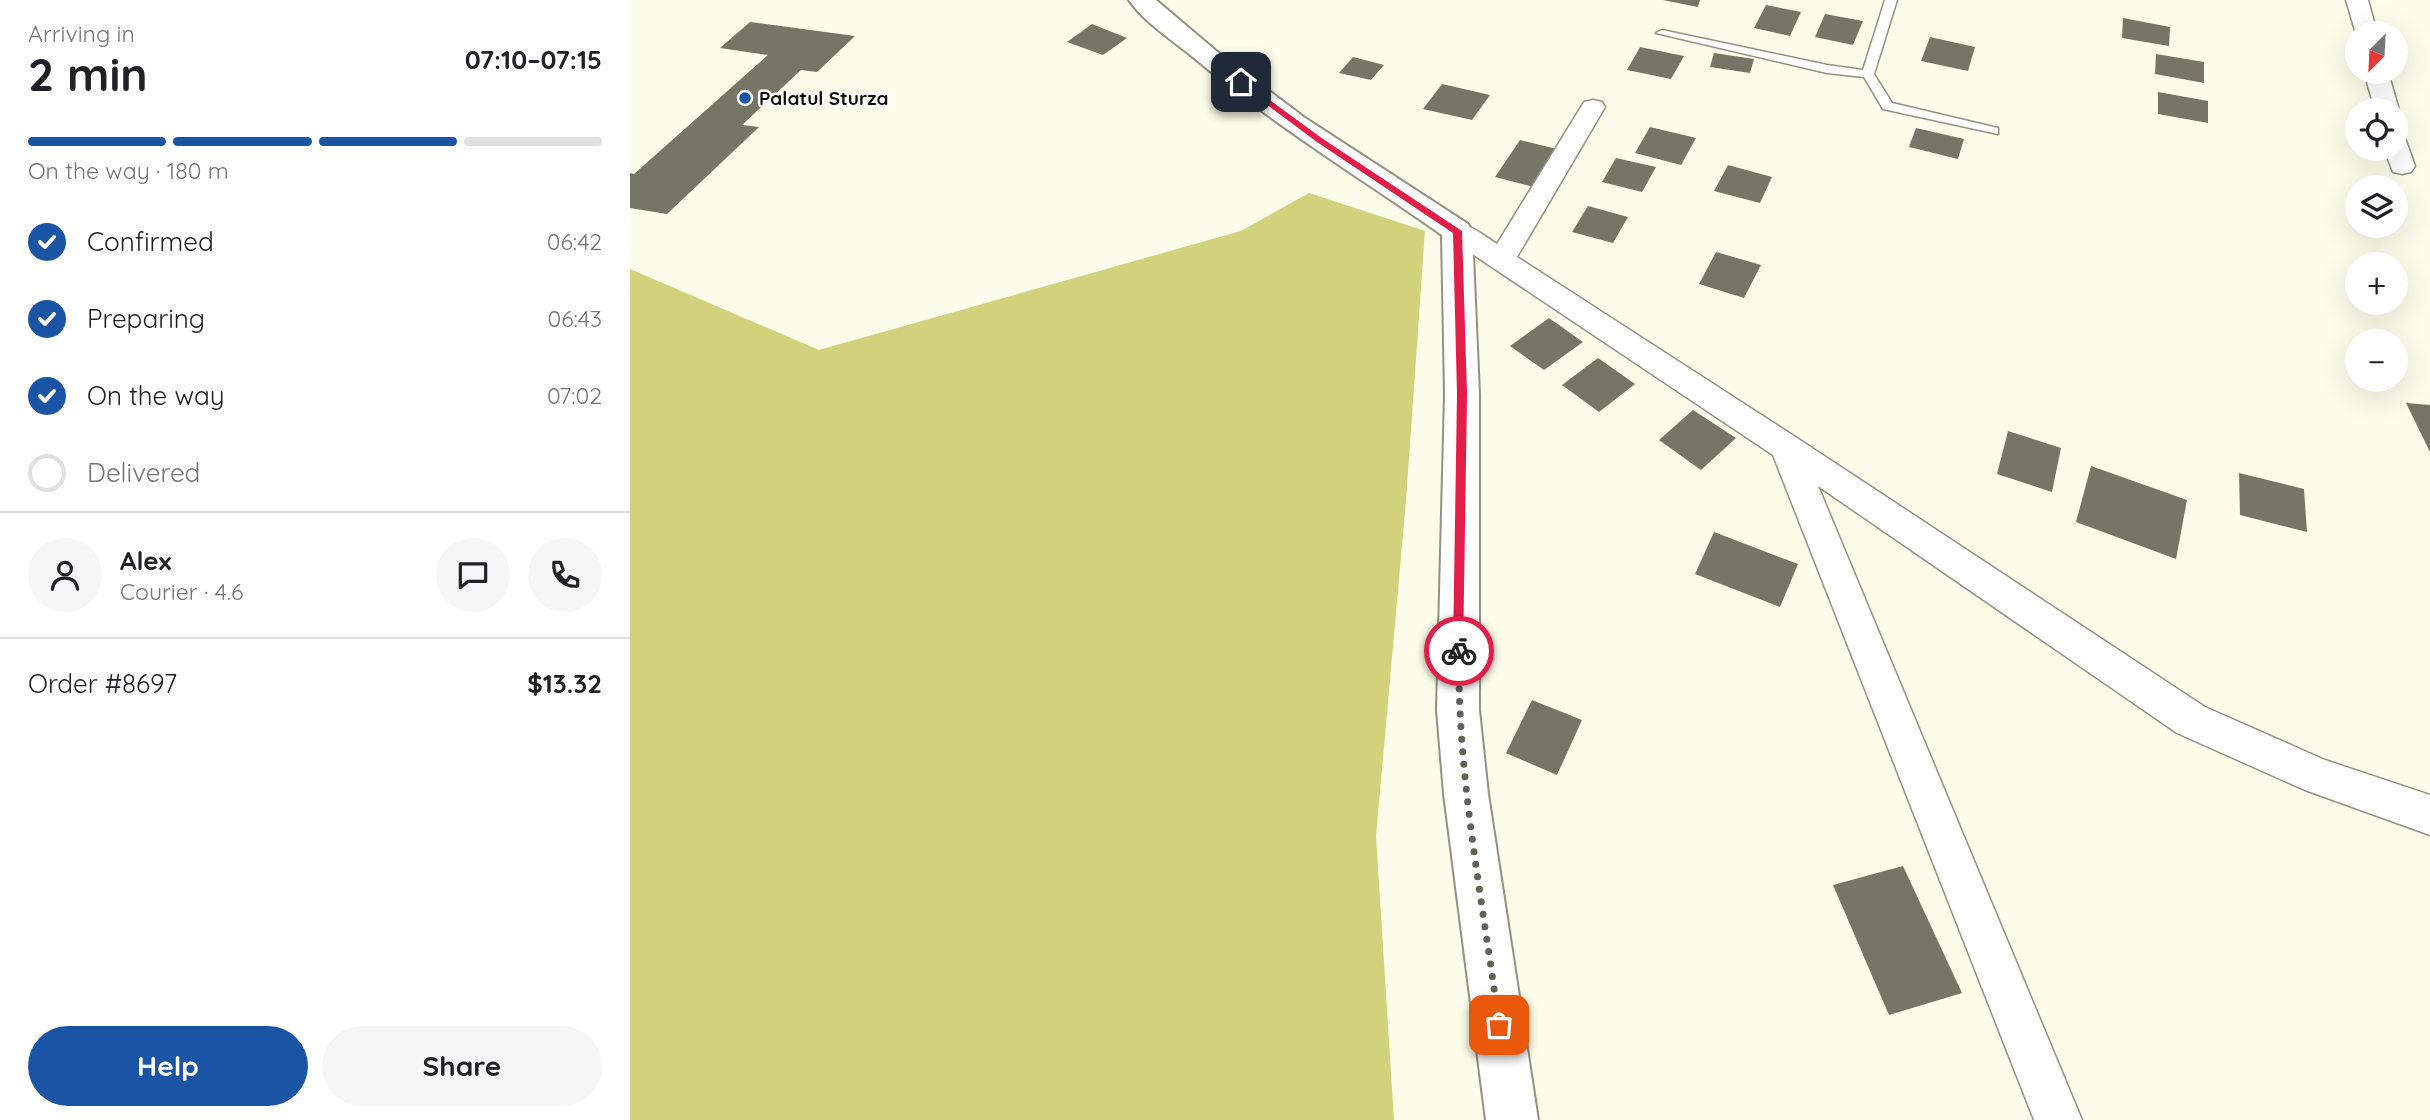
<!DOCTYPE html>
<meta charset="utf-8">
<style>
body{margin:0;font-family:Quicksand,sans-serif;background:#f6f6f6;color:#202124;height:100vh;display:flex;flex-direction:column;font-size:26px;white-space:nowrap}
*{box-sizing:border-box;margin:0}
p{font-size:23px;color:#757577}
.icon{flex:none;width:38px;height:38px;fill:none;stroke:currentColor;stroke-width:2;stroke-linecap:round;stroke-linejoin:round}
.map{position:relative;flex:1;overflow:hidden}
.panel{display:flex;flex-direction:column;background:#fff;width:630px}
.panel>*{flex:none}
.needle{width:46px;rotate:204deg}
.fabs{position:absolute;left:1715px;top:21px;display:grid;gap:14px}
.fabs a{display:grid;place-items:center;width:63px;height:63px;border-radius:50%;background:#fff;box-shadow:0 7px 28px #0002;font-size:35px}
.pin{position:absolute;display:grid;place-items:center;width:60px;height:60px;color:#fff;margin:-30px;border-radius:14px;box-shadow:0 4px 10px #0006}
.courier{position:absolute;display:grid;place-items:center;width:70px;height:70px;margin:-35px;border:5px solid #e11d48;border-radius:50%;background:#fff;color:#222;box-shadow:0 2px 9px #0007}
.overview em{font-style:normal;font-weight:700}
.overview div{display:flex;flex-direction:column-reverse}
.overview{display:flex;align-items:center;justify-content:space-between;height:119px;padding:0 28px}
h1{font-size:46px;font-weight:700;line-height:52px}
.bar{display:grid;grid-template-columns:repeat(4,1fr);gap:10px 7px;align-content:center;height:84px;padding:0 28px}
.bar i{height:9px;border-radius:5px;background:#e0e0e0}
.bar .selected{background:#1a54a5}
.bar p{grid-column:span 4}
.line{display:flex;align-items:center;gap:18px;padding:0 28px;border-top:2px solid #e0e0e0}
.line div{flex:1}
.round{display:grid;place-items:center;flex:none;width:74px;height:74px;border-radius:37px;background:#f6f6f6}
ol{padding:0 28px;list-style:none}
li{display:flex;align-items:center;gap:21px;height:77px}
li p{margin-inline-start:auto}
li .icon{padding:7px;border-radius:50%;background:#1a54a5;color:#fff;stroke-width:4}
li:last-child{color:#757577}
li i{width:38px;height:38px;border:4px solid #e0e0e0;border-radius:50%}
.button{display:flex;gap:14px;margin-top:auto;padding:14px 28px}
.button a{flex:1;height:80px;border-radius:42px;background:#1a54a5;color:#fff;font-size:28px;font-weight:700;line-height:80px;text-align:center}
.button a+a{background:#f6f6f6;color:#202124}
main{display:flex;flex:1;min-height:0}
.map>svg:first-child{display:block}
</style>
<main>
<section class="panel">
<div class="overview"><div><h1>2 min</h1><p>Arriving in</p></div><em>07:10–07:15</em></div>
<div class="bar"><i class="selected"></i><i class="selected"></i><i class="selected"></i><i></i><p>On the way · 180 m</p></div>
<ol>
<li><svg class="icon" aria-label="check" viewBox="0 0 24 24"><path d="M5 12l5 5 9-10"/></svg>Confirmed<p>06:42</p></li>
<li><svg class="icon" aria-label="check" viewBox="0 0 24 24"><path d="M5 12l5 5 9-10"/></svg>Preparing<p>06:43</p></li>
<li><svg class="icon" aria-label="check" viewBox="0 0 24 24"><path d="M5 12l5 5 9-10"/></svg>On the way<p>07:02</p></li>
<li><i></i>Delivered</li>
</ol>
<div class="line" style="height:126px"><a class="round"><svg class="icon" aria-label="person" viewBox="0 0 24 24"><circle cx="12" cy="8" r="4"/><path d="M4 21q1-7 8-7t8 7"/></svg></a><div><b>Alex</b><p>Courier · 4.6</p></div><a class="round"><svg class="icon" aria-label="chat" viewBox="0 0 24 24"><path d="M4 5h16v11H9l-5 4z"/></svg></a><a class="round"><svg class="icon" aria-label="phone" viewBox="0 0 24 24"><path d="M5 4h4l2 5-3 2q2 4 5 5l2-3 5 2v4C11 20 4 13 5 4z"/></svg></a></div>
<div class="line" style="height:91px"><div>Order #8697</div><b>$13.32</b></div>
<div class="button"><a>Help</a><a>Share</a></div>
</section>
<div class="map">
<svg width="1800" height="1120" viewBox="0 0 1800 1120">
<rect width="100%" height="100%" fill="#fcfdea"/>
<polygon fill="#d2d27c" points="679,193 795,231 776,501 746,836 764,1120 0,1120 0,269 189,350 611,231"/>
<g fill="#767666">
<polygon points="1033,0 1070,0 1068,7"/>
<polygon points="1136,5 1171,12 1160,36 1124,28"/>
<polygon points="1195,14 1233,21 1223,45 1185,37"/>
<polygon points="1493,18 1540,27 1539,46 1492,38"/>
<polygon points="120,22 225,36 187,72 171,70 112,125 129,127 37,214 0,208 0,173 4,174 138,55 90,48"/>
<polygon points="462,24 497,38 473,55 437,42"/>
<polygon points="1300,37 1345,47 1338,71 1291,61"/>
<polygon points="1010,47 1054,56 1041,79 997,70"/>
<polygon points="1084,53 1124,59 1120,73 1080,67"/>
<polygon points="1526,54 1574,62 1574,83 1525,74"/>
<polygon points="723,57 754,65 741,80 709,73"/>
<polygon points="812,84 860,95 842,120 793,109"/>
<polygon points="1528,92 1578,101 1578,123 1528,114"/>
<polygon points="1020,127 1066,138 1051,165 1005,153"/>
<polygon points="1286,128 1334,139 1328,159 1279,147"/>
<polygon points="890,140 927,149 904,187 865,177"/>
<polygon points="986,158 1026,167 1012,192 972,182"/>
<polygon points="1098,165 1142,177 1130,203 1084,191"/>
<polygon points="958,206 998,217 983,243 942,232"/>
<polygon points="1086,252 1131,265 1114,298 1069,284"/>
<polygon points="919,318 953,342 914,370 880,346"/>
<polygon points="968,358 1005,384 969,412 932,385"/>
<polygon points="1776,403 1800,405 1800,452"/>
<polygon points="1063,410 1106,438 1071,470 1029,440"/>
<polygon points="1378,431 1431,448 1422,492 1367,474"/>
<polygon points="1461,466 1557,500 1546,559 1446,522"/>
<polygon points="1609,473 1674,489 1677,532 1610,515"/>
<polygon points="1084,532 1168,564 1150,607 1065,574"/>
<polygon points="902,700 952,720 927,775 876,753"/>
<polygon points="1273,866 1332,993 1259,1015 1203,885"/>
</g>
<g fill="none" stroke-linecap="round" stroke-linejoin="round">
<defs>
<polygon id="service" points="1255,0 1267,0 1244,74 1262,103 1368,128 1368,134 1253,109 1234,77 1197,73 1026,33 1032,30 1197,65 1233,70"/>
<g id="minor">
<polygon points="1716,0 1738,0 1747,33 1727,33 1727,37"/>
<polygon points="1734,72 1758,72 1769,110 1766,115 1766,110 1745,110"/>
<path d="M 963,100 L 972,102 L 975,107 L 887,257 L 1167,438 L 1575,707 L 1695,760 L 1800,795 L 1800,835 L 1675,790 L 1547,733 L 1188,486 L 1452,1120 L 1404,1120 L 1143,455 L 817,237 L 813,231 L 817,225 C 836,219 851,234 867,244 L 951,107 L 954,102 Z"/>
<polygon points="1766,136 1775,138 1785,166 1781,172 1772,174 1763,172 1754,149 1766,149"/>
</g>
<path id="tertiary" d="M 499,0 L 526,0 L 585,50 L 675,118 L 838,224 L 842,231 L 849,394 L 849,710 L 858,794 L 908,1120 L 856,1120 L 814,794 L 807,710 L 815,394 L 812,235 C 728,176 642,124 563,57 C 542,40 514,22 499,0 Z"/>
</defs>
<use href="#service" stroke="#919281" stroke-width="3"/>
<use href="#minor" stroke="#919281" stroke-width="3"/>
<use href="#tertiary" stroke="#919281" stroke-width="4"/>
<use href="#service" fill="#fff" fill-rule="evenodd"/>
<use href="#minor" fill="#fff" fill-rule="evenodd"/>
<use href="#tertiary" fill="#fff" fill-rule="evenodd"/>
</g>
<polygon fill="#e11d48" points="611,79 693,139 832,231 837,394 833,655 829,657 823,651 827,394 823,233 687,142 608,83"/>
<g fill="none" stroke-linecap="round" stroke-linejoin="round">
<path stroke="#616156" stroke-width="7" stroke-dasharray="0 12.6" d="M 829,651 C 827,777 853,901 869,1025"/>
</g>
<circle fill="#1a54a5" stroke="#fff" stroke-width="2.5" cx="115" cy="98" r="7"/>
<g text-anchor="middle" stroke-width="5" stroke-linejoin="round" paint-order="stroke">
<g font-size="19" font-weight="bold" fill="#0d0d07" stroke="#fff" text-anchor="start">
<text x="129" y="105">Palatul Sturza</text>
</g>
</g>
</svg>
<div class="fabs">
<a><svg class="needle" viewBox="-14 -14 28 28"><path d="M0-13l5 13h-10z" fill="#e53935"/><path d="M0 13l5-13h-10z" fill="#757577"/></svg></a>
<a><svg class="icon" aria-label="locate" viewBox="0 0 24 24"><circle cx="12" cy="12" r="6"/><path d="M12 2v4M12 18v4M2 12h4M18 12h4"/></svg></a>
<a><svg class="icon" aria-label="layers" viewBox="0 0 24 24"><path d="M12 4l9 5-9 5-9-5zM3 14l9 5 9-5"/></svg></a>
<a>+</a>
<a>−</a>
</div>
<div class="pin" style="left:869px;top:1025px;background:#ea580c"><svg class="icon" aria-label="bag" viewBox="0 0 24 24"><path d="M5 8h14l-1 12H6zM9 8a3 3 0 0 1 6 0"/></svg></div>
<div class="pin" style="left:611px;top:82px;background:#1f2937"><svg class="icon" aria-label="home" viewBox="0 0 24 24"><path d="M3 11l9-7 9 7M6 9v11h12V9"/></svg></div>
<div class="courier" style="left:829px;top:651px"><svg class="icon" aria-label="bike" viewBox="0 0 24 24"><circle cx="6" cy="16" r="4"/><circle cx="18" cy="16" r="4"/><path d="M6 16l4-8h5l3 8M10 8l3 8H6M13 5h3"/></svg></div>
</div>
</main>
